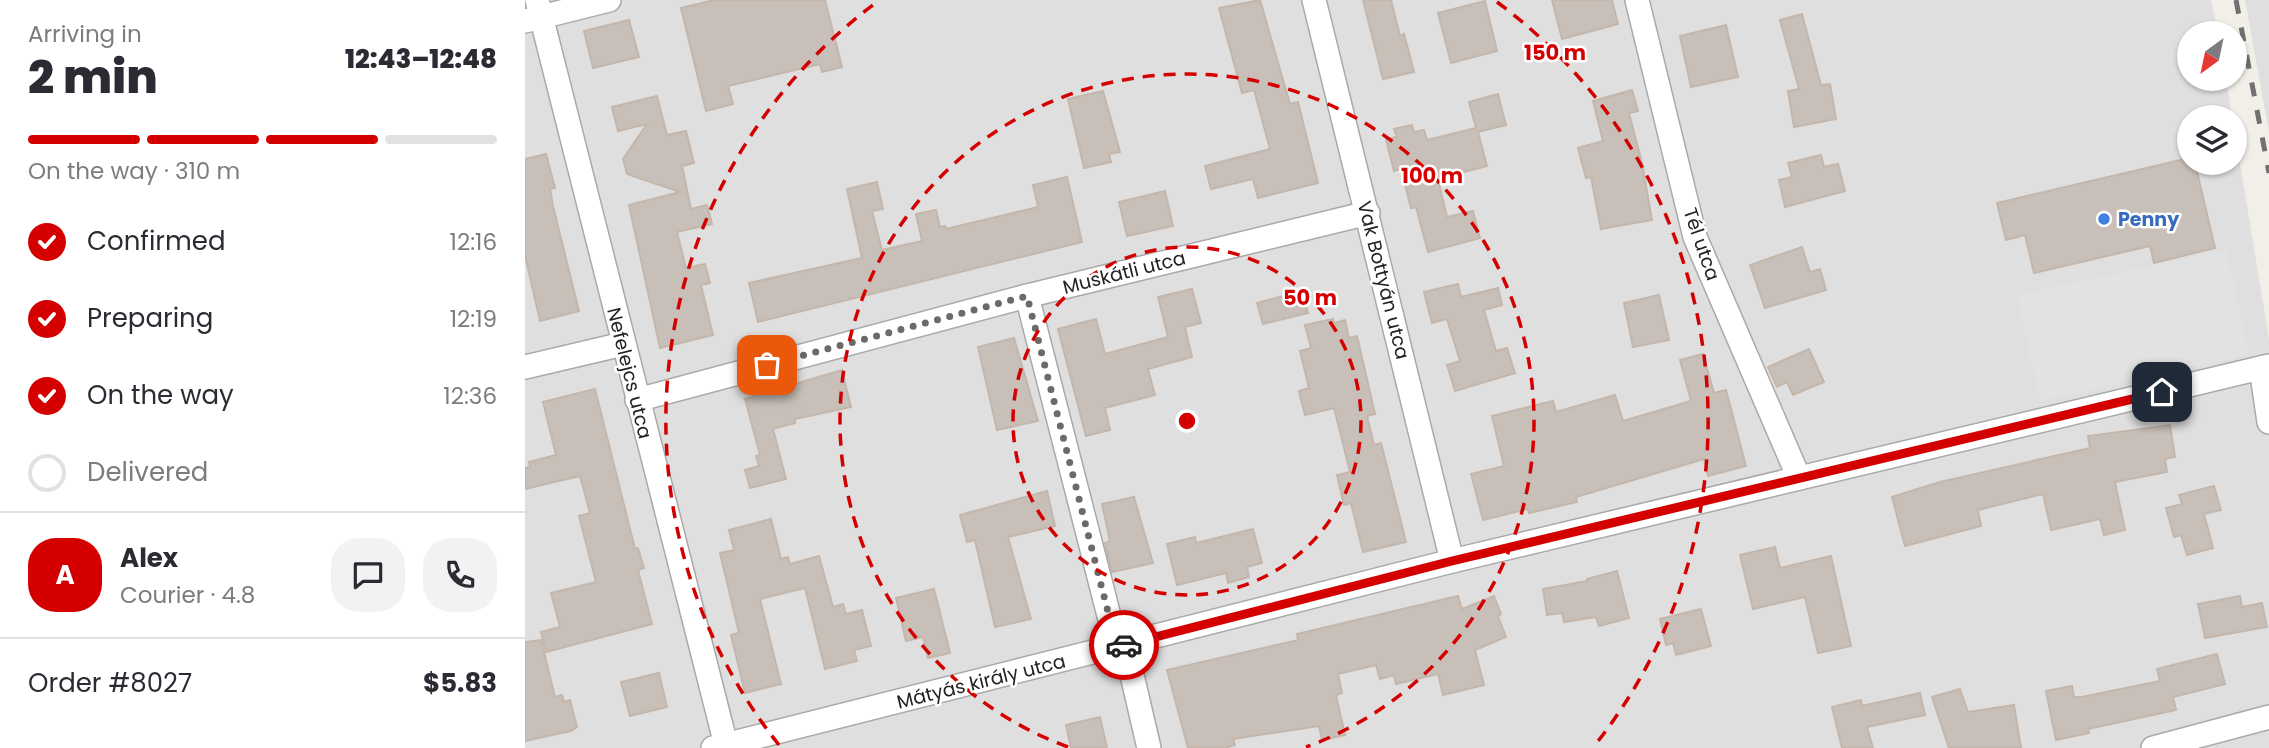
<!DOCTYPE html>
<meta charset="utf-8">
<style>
body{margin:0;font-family:Poppins,sans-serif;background:#f2f2f3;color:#2b2b33;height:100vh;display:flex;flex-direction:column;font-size:26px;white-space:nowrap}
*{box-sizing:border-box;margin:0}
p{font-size:23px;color:#7c7c81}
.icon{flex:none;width:38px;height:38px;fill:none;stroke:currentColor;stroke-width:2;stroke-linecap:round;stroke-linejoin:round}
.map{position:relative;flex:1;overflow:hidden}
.side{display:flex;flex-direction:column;background:#fff;width:525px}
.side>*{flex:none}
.needle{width:46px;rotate:213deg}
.tools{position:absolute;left:1652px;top:21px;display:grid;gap:14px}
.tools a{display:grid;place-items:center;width:70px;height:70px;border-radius:50%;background:#fff;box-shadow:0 2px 5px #0004;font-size:35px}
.pin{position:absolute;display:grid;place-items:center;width:60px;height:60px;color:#fff;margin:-30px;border-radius:14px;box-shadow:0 4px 10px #0006}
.courier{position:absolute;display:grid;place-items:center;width:70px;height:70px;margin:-35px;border:5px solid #d40000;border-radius:50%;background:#fff;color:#222;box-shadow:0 2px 9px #0007}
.head em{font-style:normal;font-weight:800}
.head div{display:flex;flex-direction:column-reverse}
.head{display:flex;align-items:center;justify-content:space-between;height:119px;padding:0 28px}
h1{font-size:46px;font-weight:800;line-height:52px}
.bar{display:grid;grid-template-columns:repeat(4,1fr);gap:10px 7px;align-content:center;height:84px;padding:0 28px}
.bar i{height:9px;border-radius:5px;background:#e1e1e2}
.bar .on{background:#d40000}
.bar p{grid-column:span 4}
.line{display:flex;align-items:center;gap:18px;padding:0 28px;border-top:2px solid #e1e1e2}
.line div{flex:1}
.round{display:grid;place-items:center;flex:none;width:74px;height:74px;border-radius:28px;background:#f2f2f3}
ol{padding:0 28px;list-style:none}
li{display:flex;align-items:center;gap:21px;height:77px}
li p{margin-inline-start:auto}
li .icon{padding:7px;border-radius:50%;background:#d40000;color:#fff;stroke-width:4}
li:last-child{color:#7c7c81}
li i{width:38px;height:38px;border:4px solid #e1e1e2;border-radius:50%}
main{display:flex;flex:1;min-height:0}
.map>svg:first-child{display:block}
</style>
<main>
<section class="side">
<div class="head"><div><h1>2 min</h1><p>Arriving in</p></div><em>12:43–12:48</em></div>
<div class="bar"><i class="on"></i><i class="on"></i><i class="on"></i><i></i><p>On the way · 310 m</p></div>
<ol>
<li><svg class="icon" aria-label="check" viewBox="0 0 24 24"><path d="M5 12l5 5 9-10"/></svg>Confirmed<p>12:16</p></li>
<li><svg class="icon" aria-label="check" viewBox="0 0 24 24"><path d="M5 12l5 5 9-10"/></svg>Preparing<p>12:19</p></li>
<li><svg class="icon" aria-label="check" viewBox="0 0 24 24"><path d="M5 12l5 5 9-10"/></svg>On the way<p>12:36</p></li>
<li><i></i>Delivered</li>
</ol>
<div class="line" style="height:126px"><b class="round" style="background:#d40000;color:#fff">A</b><div><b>Alex</b><p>Courier · 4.8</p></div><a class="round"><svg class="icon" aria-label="chat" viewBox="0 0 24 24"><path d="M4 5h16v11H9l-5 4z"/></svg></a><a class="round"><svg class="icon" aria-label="phone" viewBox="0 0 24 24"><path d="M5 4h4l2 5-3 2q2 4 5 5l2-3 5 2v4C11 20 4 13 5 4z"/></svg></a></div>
<div class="line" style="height:91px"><div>Order #8027</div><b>$5.83</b></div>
</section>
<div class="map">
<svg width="1744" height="748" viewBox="0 0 1744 748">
<rect width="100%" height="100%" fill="#f2efe9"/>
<g fill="#e0dfdf">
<polygon points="0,0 1686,0 1693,33 1664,33 1664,79 1701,79 1707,117 1664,117 1664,163 1710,163 1710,133 1744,339 1744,748 0,748"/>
<polygon points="1720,0 1744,0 1744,132"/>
</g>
<polygon fill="#e2e2e2" points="1701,250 1724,354 1515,401 1492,295"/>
<g fill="#c7bfb8" stroke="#c4b6ab" stroke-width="2">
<polygon points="189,0 300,0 317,67 297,72 295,64 203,86 208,104 181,111 156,8"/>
<polygon points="735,0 765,104 773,102 793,183 733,198 728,179 686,189 680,166 745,149 729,90 717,93 694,8"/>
<polygon points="838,0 866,0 875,36 879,34 889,72 858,79"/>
<polygon points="1027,0 1087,0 1093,24 1037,39"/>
<polygon points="960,1 972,51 926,63 913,13"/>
<polygon points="1277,14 1296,85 1305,84 1311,119 1269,127 1263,91 1274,89 1255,20"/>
<polygon points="104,20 114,57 68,68 59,31"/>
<polygon points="1201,25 1213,77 1166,87 1155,36"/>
<polygon points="1107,90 1113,111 1104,113 1117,163 1127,220 1076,229 1066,177 1061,178 1053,148 1078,141 1068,101"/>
<polygon points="578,91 595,152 584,154 586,162 559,168 543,99"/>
<polygon points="973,94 981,125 953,132 962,166 913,179 922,217 948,211 955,238 903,252 891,207 886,208 876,169 869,171 861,139 872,137 869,129 887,125 889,132 899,130 902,140 951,128 944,102"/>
<polygon points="132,96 142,135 161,131 169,163 157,166 166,209 182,205 187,224 152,232 161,268 180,264 185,283 176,285 188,335 135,348 104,205 155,192 102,174 98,159 122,124 93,131 87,107"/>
<polygon points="21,154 30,188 25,189 28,206 54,311 15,321 0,255 0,159"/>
<polygon points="1296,155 1299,167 1313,164 1320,191 1260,207 1254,180 1267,177 1263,163"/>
<polygon points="1664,158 1664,163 1670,163 1690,248 1629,263 1625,246 1509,273 1500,235 1481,240 1472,203"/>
<polygon points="542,177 557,242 233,322 224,283 337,258 322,189 352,182 358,209 347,211 357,250 397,241 391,214 411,210 415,227 420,226 421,229 513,207 508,185"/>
<polygon points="640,191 648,226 602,236 594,202"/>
<polygon points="1277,247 1285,272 1295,269 1301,290 1240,308 1225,265"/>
<polygon points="933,284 936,297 973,288 977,305 959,310 971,351 982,348 990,373 930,391 922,365 935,361 922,319 907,323 899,292"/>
<polygon points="667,289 676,323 660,327 667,357 623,369 630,395 580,408 585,430 561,436 533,329 571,319 580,354 643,337 633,297"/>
<polygon points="777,291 783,313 738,324 732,303"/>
<polygon points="1134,295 1144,340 1108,347 1099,303"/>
<polygon points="808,319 809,323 820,320 824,338 832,336 850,414 842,416 849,445 856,443 881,542 838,552 826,503 819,505 812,475 825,472 809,408 780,415 774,391 784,388 775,351 786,348 780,325"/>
<polygon points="489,338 513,421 472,430 453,347"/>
<polygon points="1284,349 1299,382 1268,395 1262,382 1252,387 1243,367"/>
<polygon points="1178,354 1189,393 1201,390 1221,466 1183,476 1179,459 1051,497 1052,502 1004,513 1003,509 958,520 946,474 979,466 967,416 1028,401 1031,412 1090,395 1098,421 1166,401 1155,360"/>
<polygon points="317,370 326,407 270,419 270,423 248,429 261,479 225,488 220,470 234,466 231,456 235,455 220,399"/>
<polygon points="70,389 110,549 113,548 119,568 113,570 127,624 21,652 16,632 35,627 26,593 71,582 54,516 65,513 55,476 0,489 0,468 5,467 4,462 31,455 18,402"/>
<polygon points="1645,425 1650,457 1640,459 1642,472 1590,482 1600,530 1579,535 1575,519 1526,530 1518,494 1453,510 1456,526 1380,546 1367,497 1415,482 1565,448 1563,436"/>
<polygon points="1689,486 1696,510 1679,514 1688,548 1662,555 1656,535 1649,537 1641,508 1657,504 1654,495"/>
<polygon points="522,491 530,526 483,537 506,619 470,627 450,540 442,542 435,515"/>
<polygon points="609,497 628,563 587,572 580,543 585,541 577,504"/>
<polygon points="246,519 256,559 263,557 265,564 294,556 308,607 318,604 321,614 337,610 346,646 329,650 332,661 300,669 280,588 235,599 256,684 220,693 206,635 214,633 195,553 209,550 204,530"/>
<polygon points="728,529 737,563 722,567 724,577 703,583 701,573 652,585 642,544 670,537 671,543"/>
<polygon points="1250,547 1255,568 1306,556 1326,646 1293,653 1280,597 1228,609 1215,555"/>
<polygon points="1092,571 1104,618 1074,626 1071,617 1039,622 1037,613 1022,615 1018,589 1062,581 1062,579"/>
<polygon points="409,589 425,653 403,658 398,637 381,641 371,598"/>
<polygon points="933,596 937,609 969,596 976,614 973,616 981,637 950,650 959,685 918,695 913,674 871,684 869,675 855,679 851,665 813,674 817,693 811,695 820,735 797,740 794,726 708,739 710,745 699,748 663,748 642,670 773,640 772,634"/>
<polygon points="1715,596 1717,607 1737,603 1742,627 1680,638 1673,604"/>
<polygon points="1176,609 1186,646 1151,655 1148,643 1141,645 1135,619"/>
<polygon points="16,640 30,697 37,695 39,702 45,700 52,727 46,731 0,741 0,642"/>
<polygon points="1692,654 1700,684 1648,697 1651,710 1563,729 1564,733 1531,740 1521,691 1547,686 1549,697 1557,697 1635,681 1632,669"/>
<polygon points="134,673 142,707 105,716 96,682"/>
<polygon points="1435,689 1443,712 1489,705 1496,748 1424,748 1407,697"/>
<polygon points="1395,693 1400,715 1342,727 1348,748 1317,748 1307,707 1336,700 1337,706"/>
<polygon points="575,717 582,748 546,748 541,725"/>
</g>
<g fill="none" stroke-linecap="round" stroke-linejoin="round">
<defs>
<g id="minor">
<polyline points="12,0 201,745"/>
<polyline points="789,0 927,561"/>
<polyline points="1112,0 1170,237 1274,478"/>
<polyline points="0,21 84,0"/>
<polyline points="502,296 592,647"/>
<polyline points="0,367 98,344"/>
<polyline points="1736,368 1744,422"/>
<polyline points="112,400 502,296 843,213"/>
<polyline points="600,645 624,748"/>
<polyline points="188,748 927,561 1744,366"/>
<polyline points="1628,748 1744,717"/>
</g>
</defs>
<use href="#minor" stroke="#a9a9a9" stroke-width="26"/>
<use href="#minor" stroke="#fff" stroke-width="23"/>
<polyline stroke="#707070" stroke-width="5" stroke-dasharray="14 14" stroke-linecap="butt" points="1711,0 1744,173"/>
</g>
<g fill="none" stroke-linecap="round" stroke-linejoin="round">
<polyline stroke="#6b6a68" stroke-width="7" stroke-dasharray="0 12.6" points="242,365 502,296 592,647 599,645"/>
<polyline stroke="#d40000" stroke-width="9" points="599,645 927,561 1637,392"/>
</g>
<g fill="none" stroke="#d40000" stroke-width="3.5" stroke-dasharray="12 9">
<circle cx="662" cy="421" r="174"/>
<path d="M543 747A347 347 0 1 1 781 747"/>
<path d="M254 745A521 521 0 0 1 352 2M972 2A521 521 0 0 1 1070 745"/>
</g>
<circle fill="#3f7fe0" stroke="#fff" stroke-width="2.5" cx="1579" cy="219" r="7"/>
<g text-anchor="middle" stroke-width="5" stroke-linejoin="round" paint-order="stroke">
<g font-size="19" font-weight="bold" fill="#366cbe" stroke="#fff" text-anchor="start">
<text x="1593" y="226">Penny</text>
</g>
<g font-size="19" fill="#222" stroke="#fff">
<text transform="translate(1177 244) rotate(71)" y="7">Tél utca</text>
<text transform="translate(599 272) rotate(-14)" y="7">Muskátli utca</text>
<text transform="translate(859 280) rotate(76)" y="7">Vak Bottyán utca</text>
<text transform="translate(105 373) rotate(76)" y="7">Nefelejcs utca</text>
<text transform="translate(456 681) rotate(-14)" y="7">Mátyás király utca</text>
</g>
</g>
<circle cx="662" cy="421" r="10" fill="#d40000" stroke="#fff" stroke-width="3.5"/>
<g font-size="21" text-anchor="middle" font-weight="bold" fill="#d40000" stroke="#fff" stroke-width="5" stroke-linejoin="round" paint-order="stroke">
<text x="1030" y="60">150 m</text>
<text x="907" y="183">100 m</text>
<text x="785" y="305">50 m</text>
</g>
</svg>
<div class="tools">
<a><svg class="needle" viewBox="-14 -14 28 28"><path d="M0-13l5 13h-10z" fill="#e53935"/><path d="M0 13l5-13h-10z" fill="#7c7c81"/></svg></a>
<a><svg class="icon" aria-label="layers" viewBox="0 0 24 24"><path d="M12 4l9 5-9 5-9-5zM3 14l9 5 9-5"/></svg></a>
</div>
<div class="pin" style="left:242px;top:365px;background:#ea580c"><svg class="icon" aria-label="bag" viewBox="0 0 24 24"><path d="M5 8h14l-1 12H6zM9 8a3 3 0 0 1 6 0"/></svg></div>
<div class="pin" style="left:1637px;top:392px;background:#1f2937"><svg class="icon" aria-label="home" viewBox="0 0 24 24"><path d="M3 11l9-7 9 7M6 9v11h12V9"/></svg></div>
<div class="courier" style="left:599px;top:645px"><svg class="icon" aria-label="car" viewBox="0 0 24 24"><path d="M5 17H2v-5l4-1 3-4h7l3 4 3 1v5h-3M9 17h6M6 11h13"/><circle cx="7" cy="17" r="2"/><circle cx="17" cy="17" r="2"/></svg></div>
</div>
</main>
